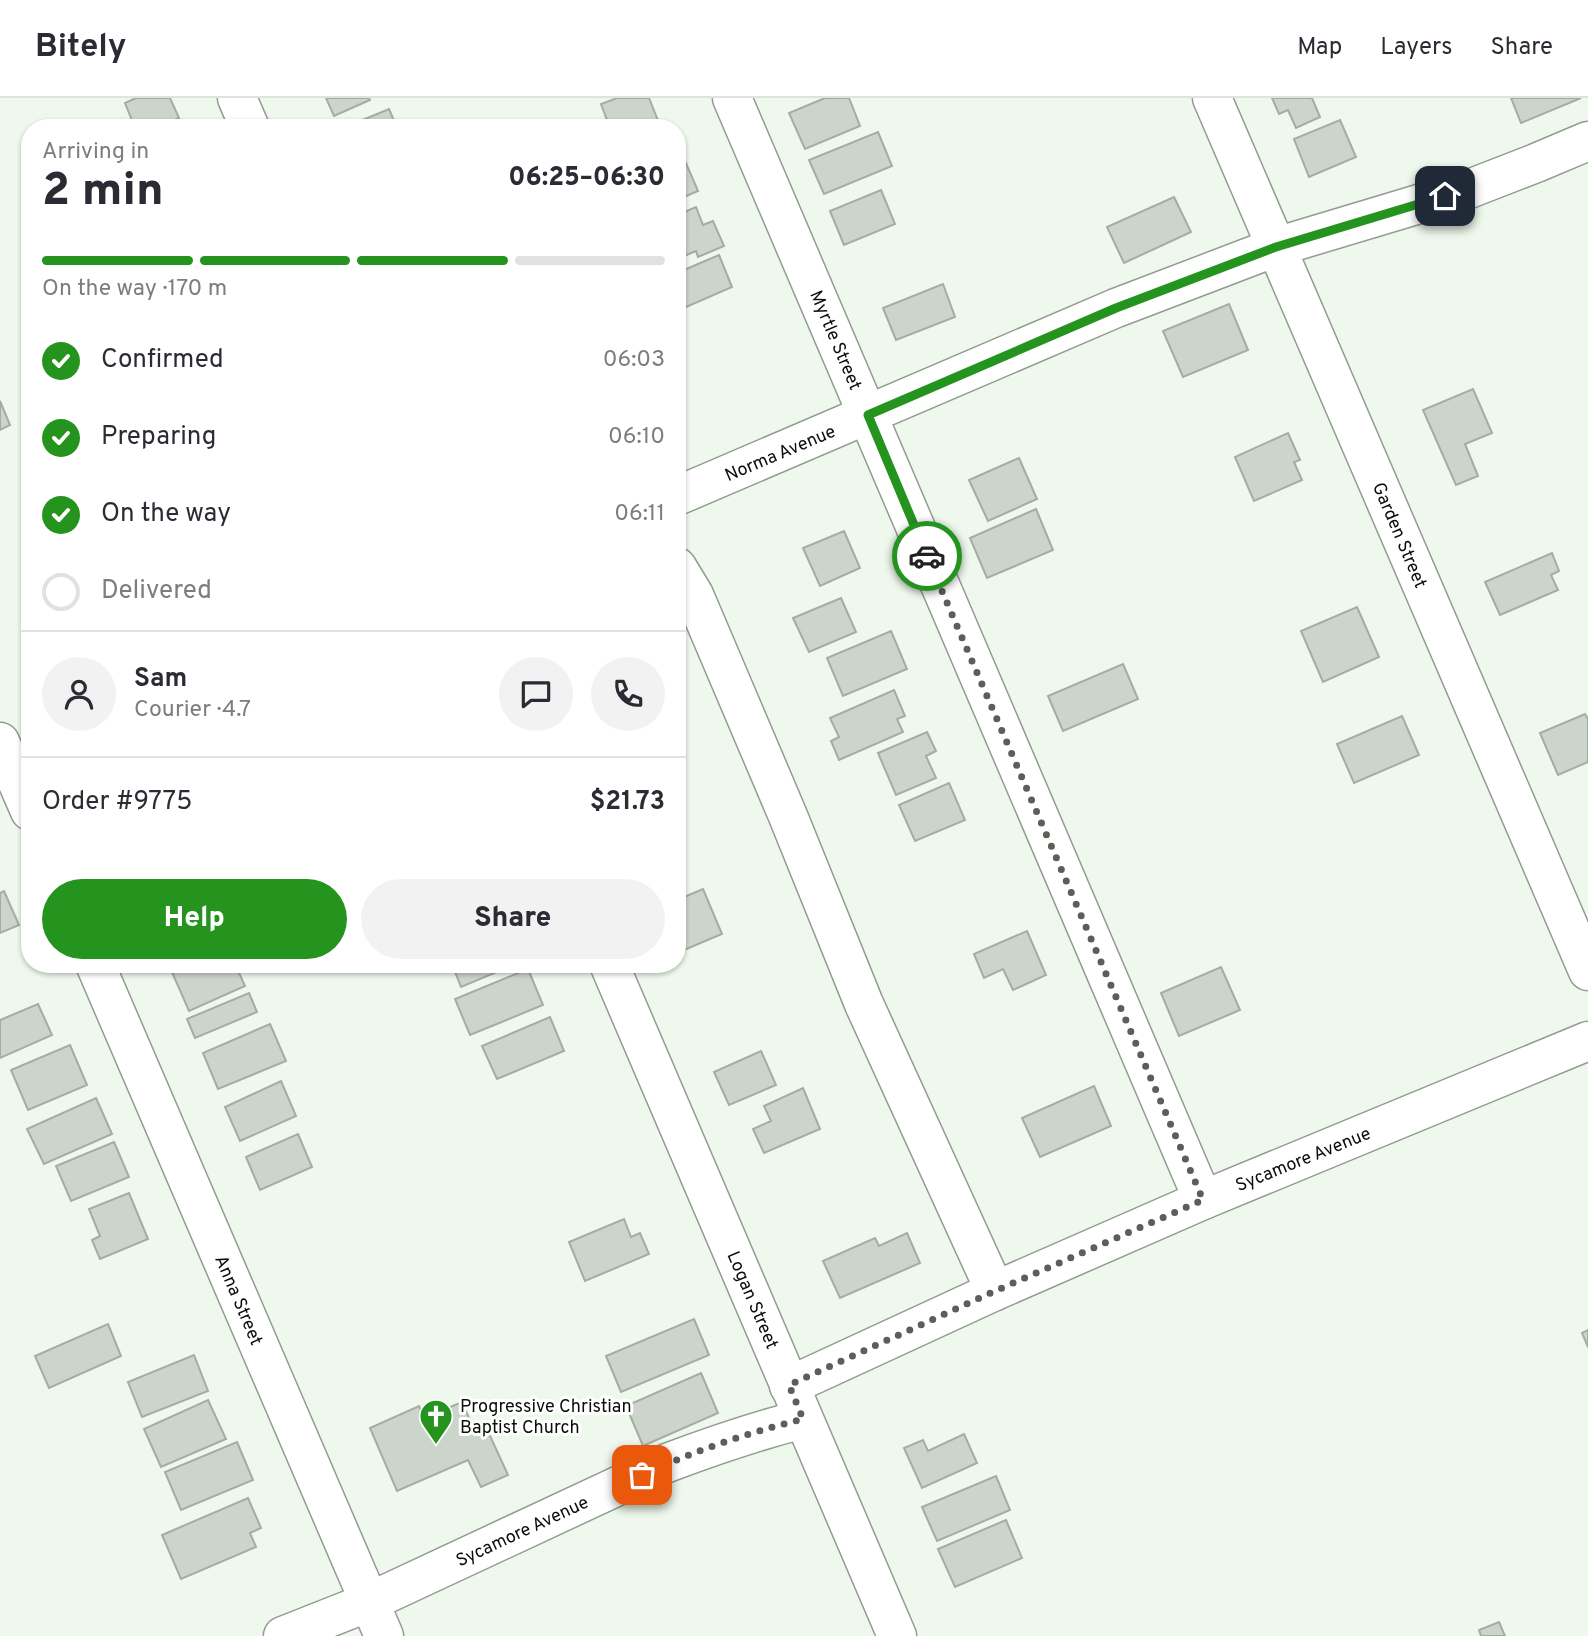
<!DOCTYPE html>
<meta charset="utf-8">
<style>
body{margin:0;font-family:Overpass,sans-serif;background:#f2f2f3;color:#2b2b33;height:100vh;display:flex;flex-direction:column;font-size:26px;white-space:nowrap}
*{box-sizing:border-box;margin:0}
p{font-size:23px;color:#7c7c81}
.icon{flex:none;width:38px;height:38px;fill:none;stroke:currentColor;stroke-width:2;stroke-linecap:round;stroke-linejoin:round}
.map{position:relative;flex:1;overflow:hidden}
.side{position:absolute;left:21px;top:21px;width:665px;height:854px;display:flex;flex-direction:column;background:#fff;border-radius:28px;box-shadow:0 2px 5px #0004}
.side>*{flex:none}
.pin{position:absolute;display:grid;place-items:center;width:60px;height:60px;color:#fff;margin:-30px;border-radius:14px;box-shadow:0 4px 10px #0006}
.courier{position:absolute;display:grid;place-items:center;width:70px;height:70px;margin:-35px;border:5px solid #24941f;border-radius:50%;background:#fff;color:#222;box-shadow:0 2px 9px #0007}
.summary em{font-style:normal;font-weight:800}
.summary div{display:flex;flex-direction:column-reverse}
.summary{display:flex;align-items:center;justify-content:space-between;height:119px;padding:0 21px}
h1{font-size:46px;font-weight:800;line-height:52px}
.bar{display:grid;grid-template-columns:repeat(4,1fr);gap:10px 7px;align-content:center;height:84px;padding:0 21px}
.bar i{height:9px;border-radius:5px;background:#e1e1e2}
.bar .active{background:#24941f}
.bar p{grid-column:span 4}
.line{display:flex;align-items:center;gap:18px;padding:0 21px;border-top:2px solid #e1e1e2}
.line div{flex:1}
.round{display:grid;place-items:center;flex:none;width:74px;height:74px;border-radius:37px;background:#f2f2f3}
ol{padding:0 21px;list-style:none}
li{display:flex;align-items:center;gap:21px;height:77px}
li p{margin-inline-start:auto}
li .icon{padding:7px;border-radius:50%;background:#24941f;color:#fff;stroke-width:4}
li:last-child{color:#7c7c81}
li i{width:38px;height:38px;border:4px solid #e1e1e2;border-radius:50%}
.cta{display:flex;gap:14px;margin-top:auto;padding:14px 21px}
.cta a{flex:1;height:80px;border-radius:42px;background:#24941f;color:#fff;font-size:28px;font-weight:800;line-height:80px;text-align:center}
.cta a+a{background:#f2f2f3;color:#2b2b33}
header{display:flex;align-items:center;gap:42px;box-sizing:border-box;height:98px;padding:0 35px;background:#fff;border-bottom:2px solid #e1e1e2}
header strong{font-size:33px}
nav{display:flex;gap:38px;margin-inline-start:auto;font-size:24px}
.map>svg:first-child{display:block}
</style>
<header>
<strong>Bitely</strong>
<nav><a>Map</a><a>Layers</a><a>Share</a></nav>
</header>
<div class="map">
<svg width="1588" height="1538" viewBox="0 0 1588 1538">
<rect width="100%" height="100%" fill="#eef8ec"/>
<g fill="#ccd5cb" stroke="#a4ada2" stroke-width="2">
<polygon points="136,0 170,0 179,20 157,30 135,30 125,5"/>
<polygon points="326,0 369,0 370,2 334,18"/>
<polygon points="617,0 649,0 661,30 610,30 601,6"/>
<polygon points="825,0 849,0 860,28 805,51 789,15"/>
<polygon points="1272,0 1312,0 1320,19 1296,30 1288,12 1279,16"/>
<polygon points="1511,0 1581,0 1521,25"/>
<polygon points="389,11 397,30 343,30"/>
<polygon points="1340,22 1356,59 1309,79 1294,41"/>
<polygon points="878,34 892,68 824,96 809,62"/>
<polygon points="682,56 698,93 677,102 677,57"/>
<polygon points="881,92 895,126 844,147 830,113"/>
<polygon points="1174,99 1191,134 1124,165 1107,129"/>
<polygon points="696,109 703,127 713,123 724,148 698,159 696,153 677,161 677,117"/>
<polygon points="719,157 732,189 677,213 677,175"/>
<polygon points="943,186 955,219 896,242 883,210"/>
<polygon points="1229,206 1248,252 1183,279 1163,233"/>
<polygon points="1473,291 1492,335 1465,346 1478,378 1456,387 1423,312"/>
<polygon points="0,303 10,327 0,332"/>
<polygon points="1288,335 1300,362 1294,364 1302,382 1254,403 1235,359"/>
<polygon points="1019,360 1037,401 988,423 969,382"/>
<polygon points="1036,411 1053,452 987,480 970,440"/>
<polygon points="844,433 860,470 820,488 803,450"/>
<polygon points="1552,455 1559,473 1551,477 1558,492 1500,517 1485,484"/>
<polygon points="841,500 856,534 809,554 793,520"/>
<polygon points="1357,509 1379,559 1323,584 1301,533"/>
<polygon points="891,533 907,571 843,598 827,560"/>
<polygon points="1123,566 1138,601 1063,633 1048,598"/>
<polygon points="894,592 905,618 897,621 903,634 839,662 831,643 839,639 830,620"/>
<polygon points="1585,616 1588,621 1588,664 1558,677 1540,635"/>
<polygon points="1402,618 1419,657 1354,685 1337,646"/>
<polygon points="927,634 936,653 926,658 936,680 896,697 878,655"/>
<polygon points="949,685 965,722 915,743 899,707"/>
<polygon points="703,791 722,836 677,855 677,802"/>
<polygon points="4,793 19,827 0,835 0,795"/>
<polygon points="1027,833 1046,877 1013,892 1003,871 984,880 974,856"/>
<polygon points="184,866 235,866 245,888 189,913 171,872"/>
<polygon points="452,866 516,866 461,889"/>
<polygon points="1221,869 1240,912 1179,938 1161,895"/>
<polygon points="528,871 543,907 470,937 455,901"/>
<polygon points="249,895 257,914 195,940 187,921"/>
<polygon points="38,906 52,937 0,960 0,922"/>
<polygon points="550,919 564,953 497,981 482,948"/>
<polygon points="270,926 286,963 218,991 203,955"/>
<polygon points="70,947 87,987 28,1012 11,972"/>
<polygon points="761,953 776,987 729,1007 714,974"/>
<polygon points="281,983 296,1018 240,1043 225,1009"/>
<polygon points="1094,988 1111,1028 1040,1059 1022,1020"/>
<polygon points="803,990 820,1031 764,1055 753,1031 771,1023 764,1008"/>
<polygon points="96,1000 112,1036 44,1066 27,1031"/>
<polygon points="298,1036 312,1069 260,1092 246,1059"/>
<polygon points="114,1044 129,1079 71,1103 56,1068"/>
<polygon points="129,1095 148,1141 100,1161 92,1142 100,1138 89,1111"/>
<polygon points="624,1121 631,1139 640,1135 649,1156 585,1183 569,1144"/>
<polygon points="907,1135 920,1165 840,1200 823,1163 875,1140 879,1148"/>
<polygon points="694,1221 709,1257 621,1294 606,1258"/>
<polygon points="108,1226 121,1258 49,1290 35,1258"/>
<polygon points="1588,1232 1588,1249 1582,1235"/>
<polygon points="194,1257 208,1293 142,1319 128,1284"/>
<polygon points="701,1275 718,1315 643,1348 626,1308"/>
<polygon points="208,1302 226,1341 161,1369 144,1331"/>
<polygon points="462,1304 475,1334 486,1329 508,1377 481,1389 468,1362 397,1393 370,1330 419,1308 424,1320"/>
<polygon points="964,1336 977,1365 922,1390 904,1350 923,1342 928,1353"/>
<polygon points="237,1344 253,1382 181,1412 165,1374"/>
<polygon points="996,1378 1010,1412 937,1443 922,1409"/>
<polygon points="248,1400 261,1430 250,1435 256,1449 181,1481 162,1437"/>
<polygon points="1006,1422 1022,1460 955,1489 938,1451"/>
<polygon points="1499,1524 1505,1538 1481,1538 1479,1532"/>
</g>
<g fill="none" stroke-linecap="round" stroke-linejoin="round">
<defs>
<g id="minor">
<polyline points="237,0 250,30"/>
<polyline points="732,0 1203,1102"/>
<polyline points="1212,0 1588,873"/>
<polyline points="677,398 1116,210 1276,149 1469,91 1536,65 1588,43"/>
<polyline points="677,469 694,497 788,718 864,906 995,1193"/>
<polyline points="0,644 30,713"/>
<polyline points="95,866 384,1538"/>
<polyline points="609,866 897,1538"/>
<polyline points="789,1288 995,1193 1203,1102 1588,943"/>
<path d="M 283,1538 L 369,1504 L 667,1365 C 712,1348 756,1333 803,1321"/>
</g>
</defs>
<use href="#minor" stroke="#929c91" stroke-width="41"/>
<use href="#minor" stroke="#fff" stroke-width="38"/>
</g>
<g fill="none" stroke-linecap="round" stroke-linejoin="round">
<path stroke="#5a5f58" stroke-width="7" stroke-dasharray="0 12.6" d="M 642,1377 C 694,1353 747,1335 803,1321 L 789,1287 L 995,1193 L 1203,1102 L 927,458"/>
<polyline stroke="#24941f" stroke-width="9" points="927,458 868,317 1116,210 1276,149 1445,98"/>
</g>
<defs>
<symbol id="church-pin" viewBox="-11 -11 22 30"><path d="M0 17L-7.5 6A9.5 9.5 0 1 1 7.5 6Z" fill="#24941f" stroke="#fff"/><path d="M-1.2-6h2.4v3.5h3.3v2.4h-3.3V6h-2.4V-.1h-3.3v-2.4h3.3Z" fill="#fff"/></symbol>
</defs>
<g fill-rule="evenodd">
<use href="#church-pin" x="417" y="1299" width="38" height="52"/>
</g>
<g text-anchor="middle" stroke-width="6" stroke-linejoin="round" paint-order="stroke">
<g font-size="18" fill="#0a0d09" stroke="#fff">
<text transform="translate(836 242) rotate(67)" y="6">Myrtle Street</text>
<text transform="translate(780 355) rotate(-23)" y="6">Norma Avenue</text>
<text transform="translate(1400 437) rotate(67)" y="6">Garden Street</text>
<text transform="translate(1303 1061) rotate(-22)" y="6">Sycamore Avenue</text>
<text transform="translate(239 1202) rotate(67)" y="6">Anna Street</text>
<text transform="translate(753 1202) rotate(67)" y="6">Logan Street</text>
<text transform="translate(522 1433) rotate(-25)" y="6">Sycamore Avenue</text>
</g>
<g font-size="18" fill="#0a0d09" stroke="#fff" text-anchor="start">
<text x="460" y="1314">Progressive Christian<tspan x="460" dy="21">Baptist Church</tspan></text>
</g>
</g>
</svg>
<div class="pin" style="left:642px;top:1377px;background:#ea580c"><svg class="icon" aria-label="bag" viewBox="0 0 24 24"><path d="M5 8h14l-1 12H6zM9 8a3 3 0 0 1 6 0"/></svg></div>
<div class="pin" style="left:1445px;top:98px;background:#1f2937"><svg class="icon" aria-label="home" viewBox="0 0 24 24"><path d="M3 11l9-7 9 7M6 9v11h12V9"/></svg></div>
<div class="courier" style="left:927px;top:458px"><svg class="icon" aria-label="car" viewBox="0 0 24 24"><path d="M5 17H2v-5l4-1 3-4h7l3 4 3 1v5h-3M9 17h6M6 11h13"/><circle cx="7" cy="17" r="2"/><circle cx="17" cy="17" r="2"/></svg></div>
<section class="side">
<div class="summary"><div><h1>2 min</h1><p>Arriving in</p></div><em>06:25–06:30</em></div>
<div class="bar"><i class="active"></i><i class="active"></i><i class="active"></i><i></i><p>On the way · 170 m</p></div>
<ol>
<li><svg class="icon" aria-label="check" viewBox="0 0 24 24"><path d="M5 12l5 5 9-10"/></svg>Confirmed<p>06:03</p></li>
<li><svg class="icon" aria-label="check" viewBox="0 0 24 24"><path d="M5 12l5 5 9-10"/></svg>Preparing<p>06:10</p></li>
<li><svg class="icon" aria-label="check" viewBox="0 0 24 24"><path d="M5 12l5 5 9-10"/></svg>On the way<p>06:11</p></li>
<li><i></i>Delivered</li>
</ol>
<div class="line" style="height:126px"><a class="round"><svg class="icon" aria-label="person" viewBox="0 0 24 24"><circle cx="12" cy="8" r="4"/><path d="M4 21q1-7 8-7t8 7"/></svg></a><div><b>Sam</b><p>Courier · 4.7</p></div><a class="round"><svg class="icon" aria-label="chat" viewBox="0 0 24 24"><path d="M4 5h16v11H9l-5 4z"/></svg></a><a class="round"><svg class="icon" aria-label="phone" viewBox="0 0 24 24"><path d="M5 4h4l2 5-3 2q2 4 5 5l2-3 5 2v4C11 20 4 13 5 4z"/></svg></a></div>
<div class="line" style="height:91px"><div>Order #9775</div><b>$21.73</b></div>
<div class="cta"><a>Help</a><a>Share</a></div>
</section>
</div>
